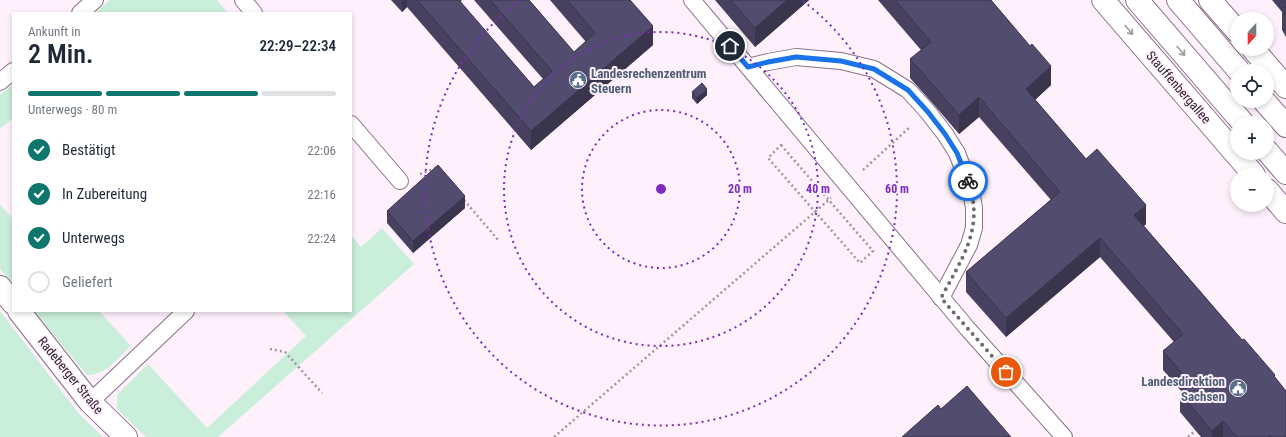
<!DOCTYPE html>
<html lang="de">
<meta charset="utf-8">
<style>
body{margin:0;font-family:"Roboto Condensed",sans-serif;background:#f2f2f3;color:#1f2937;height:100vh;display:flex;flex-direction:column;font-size:15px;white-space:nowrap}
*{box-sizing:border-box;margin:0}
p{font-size:13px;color:#747a83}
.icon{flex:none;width:22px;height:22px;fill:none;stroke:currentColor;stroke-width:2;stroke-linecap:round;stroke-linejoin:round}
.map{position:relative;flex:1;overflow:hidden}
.details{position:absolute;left:12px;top:12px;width:340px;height:300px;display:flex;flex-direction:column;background:#fff;border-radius:0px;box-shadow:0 2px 6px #0003}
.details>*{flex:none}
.needle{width:26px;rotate:201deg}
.buttons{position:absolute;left:1230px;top:12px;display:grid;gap:8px}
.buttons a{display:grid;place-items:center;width:44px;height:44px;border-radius:50%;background:#fff;box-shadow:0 2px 6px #0003;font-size:20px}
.pin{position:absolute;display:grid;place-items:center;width:34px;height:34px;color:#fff;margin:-17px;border:2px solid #fff;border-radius:50%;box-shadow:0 1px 4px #0007}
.courier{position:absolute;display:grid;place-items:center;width:40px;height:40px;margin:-20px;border:3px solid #1a73e8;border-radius:50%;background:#fff;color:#222;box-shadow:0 1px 5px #0007}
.headline em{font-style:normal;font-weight:600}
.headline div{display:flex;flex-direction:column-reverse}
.headline{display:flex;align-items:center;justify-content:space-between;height:68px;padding:0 16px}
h1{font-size:26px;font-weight:600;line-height:30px}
.bar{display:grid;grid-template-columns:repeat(4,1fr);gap:6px 4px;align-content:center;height:48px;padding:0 16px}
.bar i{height:5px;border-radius:3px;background:#e0e1e3}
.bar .current{background:#0f766e}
.bar p{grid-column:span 4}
ol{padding:0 16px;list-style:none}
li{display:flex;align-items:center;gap:12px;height:44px}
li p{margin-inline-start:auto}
li .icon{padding:4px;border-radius:50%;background:#0f766e;color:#fff;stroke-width:4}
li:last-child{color:#747a83}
li i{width:22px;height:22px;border:2px solid #e0e1e3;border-radius:50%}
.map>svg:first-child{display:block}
</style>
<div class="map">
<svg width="1286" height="437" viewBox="0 0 1286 437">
<rect width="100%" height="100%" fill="#fef1fc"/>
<g fill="#c9eeda">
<polygon points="110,0 217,0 228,13 95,13"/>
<polygon points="13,84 13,118 0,129 0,95"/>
<polygon points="0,205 13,219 13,285 0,269"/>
<polygon points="382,228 414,264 218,437 146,437 117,409 117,395 148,364 207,428 306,336 283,311 351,311 351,235 361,247"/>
<polygon points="0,311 79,414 103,437 0,437"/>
<path d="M 34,311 L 99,311 L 131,346 C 119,357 105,376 87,375 Z"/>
</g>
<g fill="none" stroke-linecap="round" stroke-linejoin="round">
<defs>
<g id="lane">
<polyline points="243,0 254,13"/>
<polyline points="692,0 967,328 1064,437"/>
<polyline points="80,13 95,0"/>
<polyline points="748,67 768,62 796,57 841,61 874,69 908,90 928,112 945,134 957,153 971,190 974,208 974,228 969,245 941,298"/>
<polyline points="0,82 13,71"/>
<polyline points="351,124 400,181"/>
<polyline points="90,402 186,311"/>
</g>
<g id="street">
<polyline points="0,287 13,303"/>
<polyline points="19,311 90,402 126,437"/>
</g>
<g id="secondary">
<polyline points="1103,0 1254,175"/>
<polyline points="1137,0 1243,123"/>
<polyline points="1178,0 1239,71"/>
<polyline points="1210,0 1237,31"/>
<polyline points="1253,49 1286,87"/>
<polyline points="1264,101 1286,126"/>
<polyline points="1267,151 1286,173"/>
<polyline points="1267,190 1286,212"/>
</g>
</defs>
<use href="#lane" stroke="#8a7088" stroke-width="18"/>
<use href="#street" stroke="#8a7088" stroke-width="24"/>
<use href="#secondary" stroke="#8a7088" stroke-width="24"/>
<g stroke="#a1959f" stroke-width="2.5" stroke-dasharray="2 3" stroke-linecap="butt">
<polygon points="781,145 873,251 860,263 768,158"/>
<polyline points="863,170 911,126"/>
<polyline points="420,174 436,168 437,169"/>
<polyline points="464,200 499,241"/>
<polyline points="270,349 285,352 322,393"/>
<polyline points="554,437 831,198"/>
<polyline points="1188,437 1196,430"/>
</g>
<use href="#lane" stroke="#fff" stroke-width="16"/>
<use href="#street" stroke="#fff" stroke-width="22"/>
<use href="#secondary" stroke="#fff" stroke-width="22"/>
</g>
<g fill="#47415f">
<polygon points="391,0 462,0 460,2 534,87 543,79 474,0 529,0 574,52 586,42 550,0 631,0 631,1 653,45 531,150 407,7 402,12"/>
<polygon points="715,0 809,0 755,47"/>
<polygon points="878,0 991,0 1051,85 1035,100 1086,159 1146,224 1144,226 1275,378 1286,437 1201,437 1180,412 1180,393 1182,392 1163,370 1163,351 1174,342 1100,257 1006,337 966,292 966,272 1051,200 979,117 959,134 935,106 910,78 910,59 921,50"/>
<polygon points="1272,0 1286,0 1286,37 1282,30 1282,12"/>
<polygon points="692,92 707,95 697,104 692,98"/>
<polygon points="465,208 413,253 387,223 387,211"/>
</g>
<g fill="#39354d">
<polygon points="402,0 407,0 407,7 402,12"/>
<polygon points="787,0 809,0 755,47 755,28"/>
<polygon points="653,26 653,45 531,150 531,131"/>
<polygon points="1051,66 1051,85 1026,108 1026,89"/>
<polygon points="707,89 707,95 697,104 697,98"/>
<polygon points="979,97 979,117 959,134 959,115"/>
<polygon points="465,196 465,208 413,253 413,241"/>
<polygon points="1146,205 1146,224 1134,234 1134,215"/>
<polygon points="1100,238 1100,257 1006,337 1006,318"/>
<polygon points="1223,421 1223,437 1212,437 1212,431"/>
</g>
<g fill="#524c6e" stroke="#39354d">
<polygon points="417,0 459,0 534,87 552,71 490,0 529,0 574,52 595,33 567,0 630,0 653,26 531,131"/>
<polygon points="731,0 787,0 755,28"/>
<polygon points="895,0 991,0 1030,46 1032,44 1051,66 1026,89 1086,159 1097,149 1146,205 1134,215 1242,340 1244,339 1275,375 1274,376 1286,391 1286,437 1271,437 1270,435 1268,437 1237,437 1223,421 1212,431 1180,393 1191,384 1163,351 1183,334 1100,238 1006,318 966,272 1060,192 979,97 959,115 935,87 910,59 931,42"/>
<polygon points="1286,7 1286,15 1282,8"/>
<polygon points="702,83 707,89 697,98 692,92"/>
<polygon points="438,165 465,196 413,241 387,211"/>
<polygon points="967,386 1011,437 902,437 938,405 941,409"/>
</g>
<defs><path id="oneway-shaft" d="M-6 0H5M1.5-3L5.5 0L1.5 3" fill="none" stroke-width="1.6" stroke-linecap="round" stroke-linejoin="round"/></defs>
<g stroke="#9f9a9f">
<use href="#oneway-shaft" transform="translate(1129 30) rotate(49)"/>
<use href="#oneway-shaft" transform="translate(1181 51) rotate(49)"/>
</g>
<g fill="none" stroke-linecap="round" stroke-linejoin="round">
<path stroke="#746873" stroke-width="4" stroke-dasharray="0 7.2" d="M 968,181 C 985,228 962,258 941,298 L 1006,372"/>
<polyline stroke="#1a73e8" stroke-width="5" points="730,46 748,67 768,62 796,57 841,61 874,69 908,90 928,112 945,134 957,153 968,181"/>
</g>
<g fill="none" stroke="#7b2cbf" stroke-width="2" stroke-dasharray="2 4">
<circle cx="661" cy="189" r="79"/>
<circle cx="661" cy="189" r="157"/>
<path d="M803 1A236 236 0 1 1 519 1"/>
</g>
<defs>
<symbol id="civic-disc" viewBox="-11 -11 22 22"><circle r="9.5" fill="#5c6f8a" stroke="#fef1fc"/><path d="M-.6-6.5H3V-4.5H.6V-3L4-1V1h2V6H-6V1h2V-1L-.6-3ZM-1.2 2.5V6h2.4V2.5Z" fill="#fff"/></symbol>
</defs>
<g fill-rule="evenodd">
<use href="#civic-disc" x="568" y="70" width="20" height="20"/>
<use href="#civic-disc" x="1228" y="378" width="20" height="20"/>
</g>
<g text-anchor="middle" stroke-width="4" stroke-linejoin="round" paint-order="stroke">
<g font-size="13" font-weight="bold" fill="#4e5e75" stroke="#fef1fc" text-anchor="start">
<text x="591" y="78">Landesrechenzentrum<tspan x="591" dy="15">Steuern</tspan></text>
<text x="1225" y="386" text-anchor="end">Landesdirektion<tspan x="1225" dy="15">Sachsen</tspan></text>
</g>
<g font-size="13" fill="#2a1f29" stroke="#fef1fc">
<text transform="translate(1179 87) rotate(49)" y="5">Stauffenbergallee</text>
<text transform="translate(71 375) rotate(51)" y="5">Radeberger Straße</text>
</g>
</g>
<circle cx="661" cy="189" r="6" fill="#7b2cbf" stroke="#fef1fc" stroke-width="2"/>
<g font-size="12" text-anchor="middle" font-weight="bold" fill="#7b2cbf" stroke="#fef1fc" stroke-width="4" stroke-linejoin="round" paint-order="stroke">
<text x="740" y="193">20 m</text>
<text x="818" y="193">40 m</text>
<text x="897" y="193">60 m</text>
</g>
</svg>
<div class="buttons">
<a><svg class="needle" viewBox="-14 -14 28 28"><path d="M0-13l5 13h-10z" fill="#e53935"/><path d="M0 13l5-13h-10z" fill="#747a83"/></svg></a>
<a><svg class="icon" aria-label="locate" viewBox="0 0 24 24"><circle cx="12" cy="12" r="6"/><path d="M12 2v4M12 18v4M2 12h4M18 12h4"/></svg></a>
<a>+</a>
<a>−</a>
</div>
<div class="pin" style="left:1006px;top:372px;background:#ea580c"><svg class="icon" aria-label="bag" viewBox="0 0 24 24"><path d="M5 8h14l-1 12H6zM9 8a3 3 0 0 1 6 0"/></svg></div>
<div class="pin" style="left:730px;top:46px;background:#1f2937"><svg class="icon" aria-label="home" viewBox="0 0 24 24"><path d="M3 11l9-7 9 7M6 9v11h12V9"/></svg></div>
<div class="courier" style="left:968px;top:181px"><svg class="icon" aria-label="bike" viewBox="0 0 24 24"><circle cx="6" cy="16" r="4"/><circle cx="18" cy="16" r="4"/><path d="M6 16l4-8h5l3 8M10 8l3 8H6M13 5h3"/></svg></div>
<section class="details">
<div class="headline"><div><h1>2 Min.</h1><p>Ankunft in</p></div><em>22:29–22:34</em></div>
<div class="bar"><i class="current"></i><i class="current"></i><i class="current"></i><i></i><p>Unterwegs · 80 m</p></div>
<ol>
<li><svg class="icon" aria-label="check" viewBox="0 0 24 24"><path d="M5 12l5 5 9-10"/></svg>Bestätigt<p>22:06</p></li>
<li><svg class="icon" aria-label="check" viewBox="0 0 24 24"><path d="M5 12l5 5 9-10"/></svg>In Zubereitung<p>22:16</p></li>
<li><svg class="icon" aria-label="check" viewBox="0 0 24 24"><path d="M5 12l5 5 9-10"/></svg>Unterwegs<p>22:24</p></li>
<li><i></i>Geliefert</li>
</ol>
</section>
</div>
